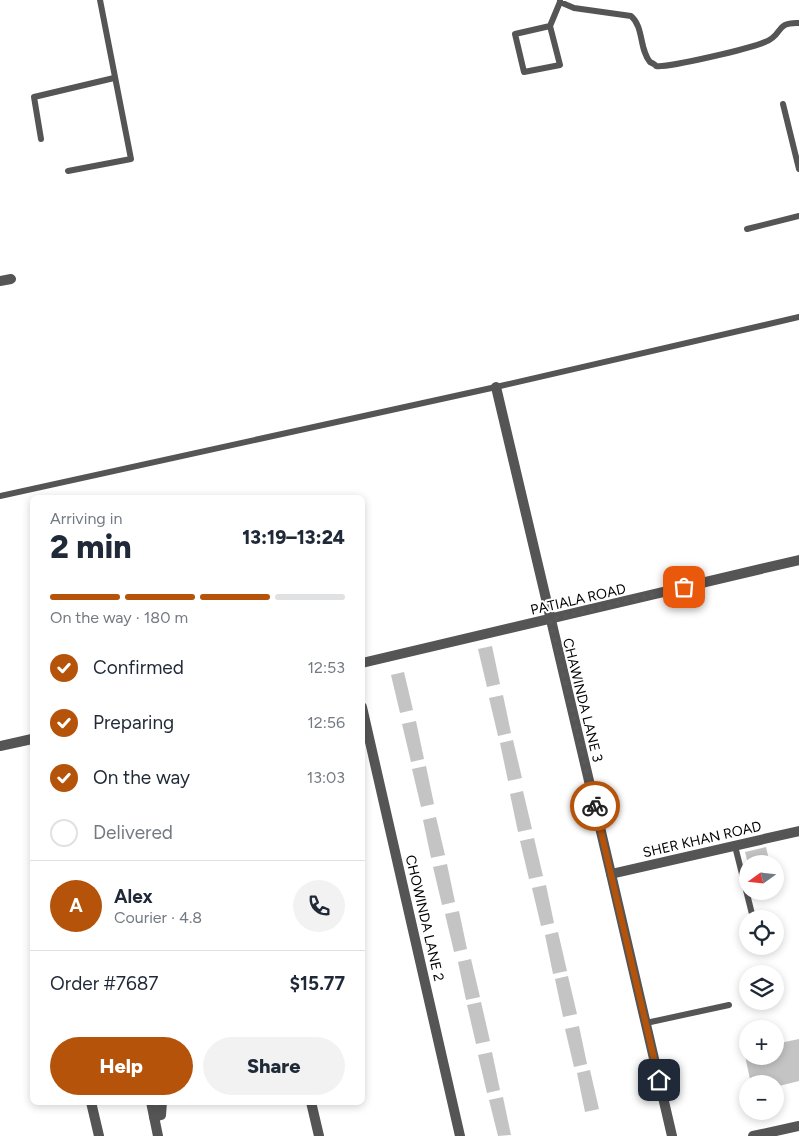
<!DOCTYPE html>
<meta charset="utf-8">
<style>
body{margin:0;font-family:Figtree,sans-serif;background:#f2f2f3;color:#1f2937;height:100vh;display:flex;flex-direction:column;font-size:19px;white-space:nowrap}
*{box-sizing:border-box;margin:0}
p{font-size:16px;color:#747a83}
.icon{flex:none;width:28px;height:28px;fill:none;stroke:currentColor;stroke-width:2;stroke-linecap:round;stroke-linejoin:round}
.map{position:relative;flex:1;overflow:hidden}
.panel{position:absolute;left:30px;top:495px;width:335px;height:610px;display:flex;flex-direction:column;background:#fff;border-radius:8px;box-shadow:0 2px 8px #0003}
.panel>*{flex:none}
.needle{width:32px;rotate:255deg}
.controls{position:absolute;left:739px;top:855px;display:grid;gap:10px}
.controls a{display:grid;place-items:center;width:45px;height:45px;border-radius:50%;background:#fff;box-shadow:0 2px 8px #0003;font-size:25px}
.pin{position:absolute;display:grid;place-items:center;width:42px;height:42px;color:#fff;margin:-21px;border-radius:10px;box-shadow:0 2px 8px #0006}
.courier{position:absolute;display:grid;place-items:center;width:50px;height:50px;margin:-25px;border:4px solid #b45309;border-radius:50%;background:#fff;color:#222;box-shadow:0 1px 6px #0007}
.overview em{font-style:normal;font-weight:800}
.overview div{display:flex;flex-direction:column-reverse}
.overview{display:flex;align-items:center;justify-content:space-between;height:85px;padding:0 20px}
h1{font-size:32px;font-weight:800;line-height:38px}
.bar{display:grid;grid-template-columns:repeat(4,1fr);gap:8px 5px;align-content:center;height:60px;padding:0 20px}
.bar i{height:6px;border-radius:4px;background:#e0e1e3}
.bar .on{background:#b45309}
.bar p{grid-column:span 4}
.line{display:flex;align-items:center;gap:12px;padding:0 20px;border-top:1px solid #e0e1e3}
.line div{flex:1}
.round{display:grid;place-items:center;flex:none;width:52px;height:52px;border-radius:26px;background:#f2f2f3}
ol{padding:0 20px;list-style:none}
li{display:flex;align-items:center;gap:15px;height:55px}
li p{margin-inline-start:auto}
li .icon{padding:5px;border-radius:50%;background:#b45309;color:#fff;stroke-width:4}
li:last-child{color:#747a83}
li i{width:28px;height:28px;border:2px solid #e0e1e3;border-radius:50%}
.action{display:flex;gap:10px;margin-top:auto;padding:10px 20px}
.action a{flex:1;height:58px;border-radius:30px;background:#b45309;color:#fff;font-size:20px;font-weight:800;line-height:58px;text-align:center}
.action a+a{background:#f2f2f3;color:#1f2937}
.map>svg:first-child{display:block}
</style>
<div class="map">
<svg width="799" height="1136" viewBox="0 0 799 1136">
<rect width="100%" height="100%" fill="#fff"/>
<g fill="#c4c4c4">
<polygon points="492,646 500,684 487,687 478,649"/>
<polygon points="404,672 413,710 400,713 391,675"/>
<polygon points="503,695 511,733 498,736 489,698"/>
<polygon points="416,721 424,759 411,762 402,724"/>
<polygon points="513,740 522,778 508,781 500,743"/>
<polygon points="426,766 434,804 421,807 412,769"/>
<polygon points="523,791 532,829 518,832 510,794"/>
<polygon points="436,817 445,855 431,858 423,820"/>
<polygon points="534,838 543,876 529,879 520,841"/>
<polygon points="766,847 770,864 748,864 745,852"/>
<polygon points="447,864 455,902 442,905 433,867"/>
<polygon points="546,885 554,923 541,926 532,888"/>
<polygon points="459,911 467,949 454,952 445,914"/>
<polygon points="558,932 567,971 553,974 545,935"/>
<polygon points="471,959 480,997 466,1000 458,962"/>
<polygon points="568,976 577,1014 563,1017 555,979"/>
<polygon points="481,1002 490,1041 476,1044 467,1005"/>
<polygon points="579,1026 587,1064 574,1067 565,1029"/>
<polygon points="799,1039 799,1081 775,1087 775,1084 751,1084 744,1051 748,1051 748,1056 775,1056 775,1044"/>
<polygon points="492,1052 500,1090 487,1093 478,1055"/>
<polygon points="590,1070 599,1109 585,1112 577,1073"/>
<polygon points="503,1097 511,1135 498,1136 489,1100"/>
</g>
<g fill="none" stroke-linecap="round" stroke-linejoin="round">
<g stroke="#555" stroke-width="6">
<path d="M 560,0 L 560,2 L 574,8 L 631,16 C 644,27 639,49 650,62 C 650,62 656,65 656,66 C 668,68 752,48 765,42 C 784,35 774,22 799,23"/>
<polyline points="550,26 560,65 524,72 515,34 550,26 560,2"/>
<polyline points="783,104 799,169"/>
<polyline points="41,139 34,97 114,78"/>
<polyline points="68,171 131,159 100,0"/>
<polyline points="747,229 799,216"/>
<polyline points="0,496 496,387 799,317"/>
<polyline points="735,846 753,918"/>
<polyline points="646,1023 729,1005"/>
</g>
<g stroke="#555" stroke-width="10">
<polyline points="0,281 11,279"/>
<polyline points="496,387 611,874 672,1136"/>
<polyline points="362,663 799,560"/>
<polyline points="362,707 460,1136"/>
<polyline points="0,746 32,739"/>
<polyline points="611,874 799,831"/>
<polyline points="91,1102 99,1136"/>
<polyline points="151,1102 158,1136"/>
<polyline points="311,1102 319,1136"/>
<polyline points="154,1117 161,1115 162,1102"/>
</g>
<polyline stroke="#555" stroke-width="10" points="753,1136 799,1126"/>
</g>
<g fill="none" stroke-linecap="round" stroke-linejoin="round">
<polyline stroke="#595959" stroke-width="5" stroke-dasharray="0 9" points="595,806 550,620 684,587"/>
<polyline stroke="#b45309" stroke-width="6" points="595,806 659,1080"/>
</g>
<g text-anchor="middle" stroke-width="4" stroke-linejoin="round" paint-order="stroke">
<g font-size="14" fill="#000" stroke="#fff">
<text transform="translate(578 599) rotate(-13)" y="5">PATIALA ROAD</text>
<text transform="translate(583 700) rotate(76)" y="5">CHAWINDA LANE 3</text>
<text transform="translate(702 839) rotate(-13)" y="5">SHER KHAN ROAD</text>
<text transform="translate(425 918) rotate(77)" y="5">CHOWINDA LANE 2</text>
</g>
</g>
</svg>
<div class="controls">
<a><svg class="needle" viewBox="-14 -14 28 28"><path d="M0-13l5 13h-10z" fill="#e53935"/><path d="M0 13l5-13h-10z" fill="#747a83"/></svg></a>
<a><svg class="icon" aria-label="locate" viewBox="0 0 24 24"><circle cx="12" cy="12" r="6"/><path d="M12 2v4M12 18v4M2 12h4M18 12h4"/></svg></a>
<a><svg class="icon" aria-label="layers" viewBox="0 0 24 24"><path d="M12 4l9 5-9 5-9-5zM3 14l9 5 9-5"/></svg></a>
<a>+</a>
<a>−</a>
</div>
<div class="pin" style="left:684px;top:587px;background:#ea580c"><svg class="icon" aria-label="bag" viewBox="0 0 24 24"><path d="M5 8h14l-1 12H6zM9 8a3 3 0 0 1 6 0"/></svg></div>
<div class="pin" style="left:659px;top:1080px;background:#1f2937"><svg class="icon" aria-label="home" viewBox="0 0 24 24"><path d="M3 11l9-7 9 7M6 9v11h12V9"/></svg></div>
<div class="courier" style="left:595px;top:806px"><svg class="icon" aria-label="bike" viewBox="0 0 24 24"><circle cx="6" cy="16" r="4"/><circle cx="18" cy="16" r="4"/><path d="M6 16l4-8h5l3 8M10 8l3 8H6M13 5h3"/></svg></div>
<section class="panel">
<div class="overview"><div><h1>2 min</h1><p>Arriving in</p></div><em>13:19–13:24</em></div>
<div class="bar"><i class="on"></i><i class="on"></i><i class="on"></i><i></i><p>On the way · 180 m</p></div>
<ol>
<li><svg class="icon" aria-label="check" viewBox="0 0 24 24"><path d="M5 12l5 5 9-10"/></svg>Confirmed<p>12:53</p></li>
<li><svg class="icon" aria-label="check" viewBox="0 0 24 24"><path d="M5 12l5 5 9-10"/></svg>Preparing<p>12:56</p></li>
<li><svg class="icon" aria-label="check" viewBox="0 0 24 24"><path d="M5 12l5 5 9-10"/></svg>On the way<p>13:03</p></li>
<li><i></i>Delivered</li>
</ol>
<div class="line" style="height:90px"><b class="round" style="background:#b45309;color:#fff">A</b><div><b>Alex</b><p>Courier · 4.8</p></div><a class="round"><svg class="icon" aria-label="phone" viewBox="0 0 24 24"><path d="M5 4h4l2 5-3 2q2 4 5 5l2-3 5 2v4C11 20 4 13 5 4z"/></svg></a></div>
<div class="line" style="height:65px"><div>Order #7687</div><b>$15.77</b></div>
<div class="action"><a>Help</a><a>Share</a></div>
</section>
</div>
